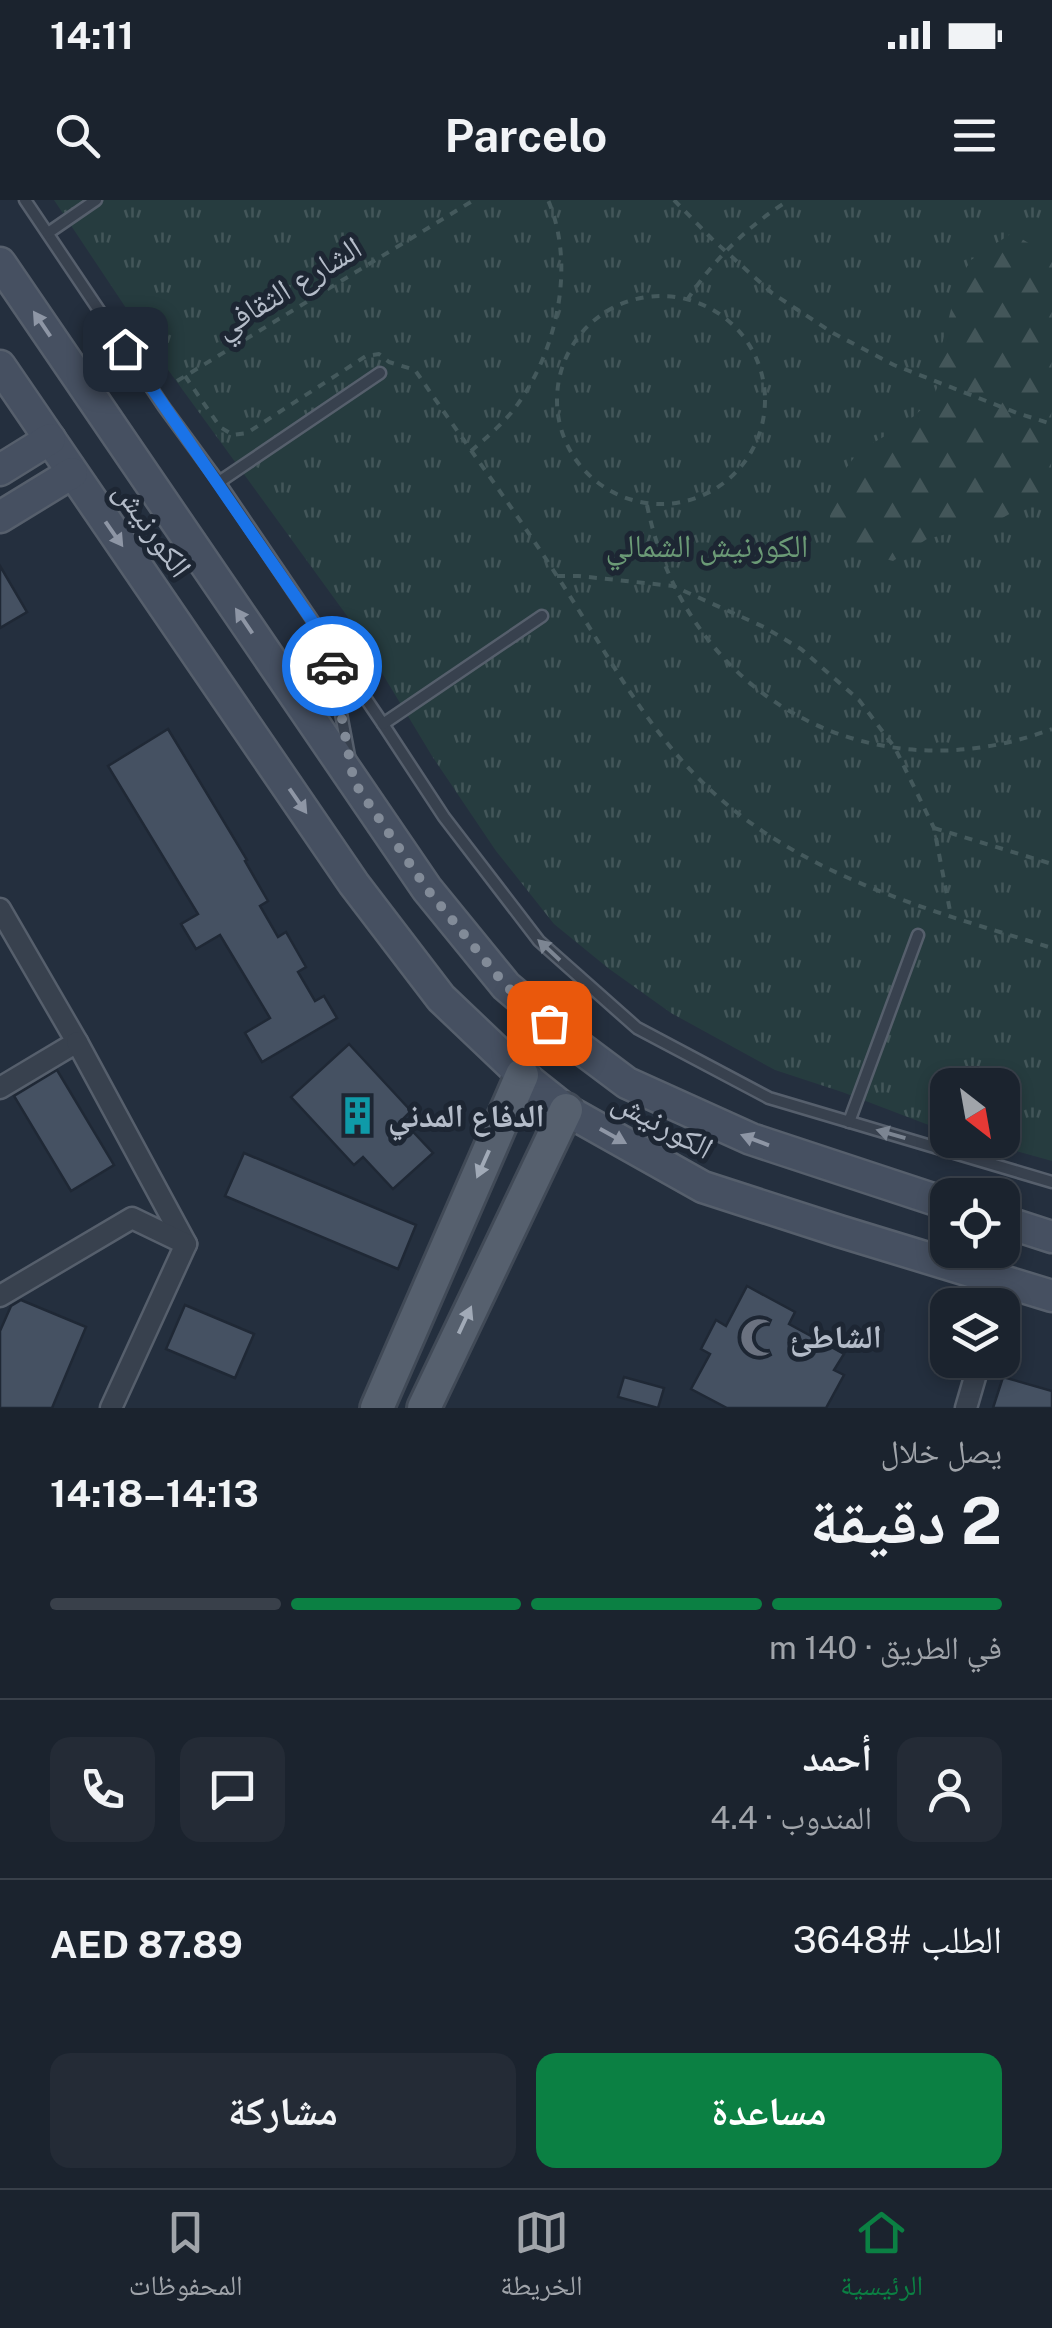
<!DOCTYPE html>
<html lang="ar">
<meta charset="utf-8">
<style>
body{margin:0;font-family:"Public Sans","Noto Naskh Arabic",sans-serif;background:#242b36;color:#f1f3f6;direction:rtl;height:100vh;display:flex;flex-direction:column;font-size:38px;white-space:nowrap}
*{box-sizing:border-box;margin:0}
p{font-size:32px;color:#a0a4aa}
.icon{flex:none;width:55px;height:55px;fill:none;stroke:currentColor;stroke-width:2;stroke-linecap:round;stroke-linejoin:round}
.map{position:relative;height:1208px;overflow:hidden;direction:ltr}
.sheet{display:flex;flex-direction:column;background:#1b232e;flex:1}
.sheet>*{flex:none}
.needle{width:65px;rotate:149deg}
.controls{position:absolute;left:930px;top:868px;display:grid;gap:20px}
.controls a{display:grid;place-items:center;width:90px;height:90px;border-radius:20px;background:#1b232e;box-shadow:0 5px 15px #0003,0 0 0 2px #39404a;font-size:50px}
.pin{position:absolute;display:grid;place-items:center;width:85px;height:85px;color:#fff;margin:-42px;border-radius:20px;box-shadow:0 5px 15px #0006}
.courier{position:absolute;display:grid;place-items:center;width:100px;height:100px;margin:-50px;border:8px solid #1a73e8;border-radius:50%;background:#fff;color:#222;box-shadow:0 2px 12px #0007}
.summary em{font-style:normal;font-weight:700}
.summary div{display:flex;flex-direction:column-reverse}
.summary{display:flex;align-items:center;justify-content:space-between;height:170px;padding:0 50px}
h1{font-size:65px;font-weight:700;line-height:75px}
.bar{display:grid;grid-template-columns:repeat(4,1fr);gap:15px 10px;align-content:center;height:120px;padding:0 50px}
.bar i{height:12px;border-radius:8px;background:#39404a}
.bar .on{background:#0b8043}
.bar p{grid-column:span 4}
.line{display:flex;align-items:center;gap:25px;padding:0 50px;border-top:2px solid #39404a}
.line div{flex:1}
.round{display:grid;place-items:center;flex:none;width:105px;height:105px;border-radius:20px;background:#242b36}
.primary-button{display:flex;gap:20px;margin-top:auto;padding:20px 50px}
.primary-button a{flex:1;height:115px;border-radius:20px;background:#0b8043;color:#fff;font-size:40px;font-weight:700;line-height:115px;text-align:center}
.primary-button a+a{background:#242b36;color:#f1f3f6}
.status{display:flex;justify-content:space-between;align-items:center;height:70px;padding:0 50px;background:#1b232e;direction:ltr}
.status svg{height:28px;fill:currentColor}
header{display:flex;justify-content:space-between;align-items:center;height:130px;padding:0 50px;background:#1b232e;font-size:45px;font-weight:700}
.tab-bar{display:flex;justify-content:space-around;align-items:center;height:140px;border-top:2px solid #39404a;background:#1b232e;font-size:28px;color:#a0a4aa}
.tab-bar a{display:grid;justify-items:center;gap:5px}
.tab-bar .on{color:#0b8043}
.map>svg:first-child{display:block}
</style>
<div class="status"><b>14:11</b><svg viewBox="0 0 49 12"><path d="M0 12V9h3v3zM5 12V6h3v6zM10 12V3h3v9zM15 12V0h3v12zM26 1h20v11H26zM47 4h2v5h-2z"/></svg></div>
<header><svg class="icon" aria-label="menu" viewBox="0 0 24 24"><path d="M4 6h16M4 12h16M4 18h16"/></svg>Parcelo<svg class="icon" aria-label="search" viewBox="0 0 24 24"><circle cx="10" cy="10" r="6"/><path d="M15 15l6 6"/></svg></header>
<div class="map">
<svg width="1052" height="1208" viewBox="0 0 1052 1208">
<defs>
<pattern id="grass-tufts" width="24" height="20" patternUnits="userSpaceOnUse" patternTransform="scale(2.5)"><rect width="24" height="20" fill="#263c3f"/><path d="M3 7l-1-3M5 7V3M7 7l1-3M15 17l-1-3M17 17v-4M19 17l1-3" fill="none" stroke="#435659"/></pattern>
<pattern id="forest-firs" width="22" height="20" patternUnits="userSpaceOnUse" patternTransform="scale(2.5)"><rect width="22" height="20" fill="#263c3f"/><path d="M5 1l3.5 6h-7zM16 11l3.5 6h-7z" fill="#435659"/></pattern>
</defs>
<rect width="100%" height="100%" fill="#242f3e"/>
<polygon fill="url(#grass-tufts)" points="54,0 1052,0 1052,961 976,940 1002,940 1002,885 948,885 947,932 842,892 775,870 671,813 608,768 554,724 496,651 432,556 350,420 158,156"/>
<polygon fill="url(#forest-firs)" points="1012,33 1052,57 1051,284 1033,301 995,322 927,339 893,361 843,347 832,338 830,316 844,271 859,251 904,225 933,199 937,188 937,164 958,82 971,60"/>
<g fill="#455162" stroke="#1f2835" stroke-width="2.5">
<polygon points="0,366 27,412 0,428"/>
<polygon points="168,529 247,660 245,661 268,701 260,706 278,737 286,732 306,767 298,772 315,801 324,796 337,818 262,862 245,833 270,818 220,735 196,749 181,724 198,714 108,566"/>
<polygon points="349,844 411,911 402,920 433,953 393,989 363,957 354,965 291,897"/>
<polygon points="57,870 114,965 71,991 14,896"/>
<polygon points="244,953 416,1025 398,1069 225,996"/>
<polygon points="747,1086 795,1112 789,1124 844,1154 834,1170 844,1175 826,1208 727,1208 691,1189 710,1154 701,1149 716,1120 726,1126"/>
<polygon points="21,1100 86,1127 52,1208 0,1208 0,1131 11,1106"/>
<polygon points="185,1105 254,1134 235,1178 166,1149"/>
<polygon points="624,1177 664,1188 658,1208 618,1197"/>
<polygon points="1003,1177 1052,1191 1052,1208 993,1208"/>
</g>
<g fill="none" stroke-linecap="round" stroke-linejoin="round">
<defs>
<g id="lane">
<polyline points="25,0 164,207 219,282 383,524 444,617 539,741 637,828 769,898 1052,982"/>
<polyline points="48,33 96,0"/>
<polyline points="219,282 380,173"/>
<polyline points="329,450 349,556"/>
<polyline points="383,524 542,416"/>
<polyline points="849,922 918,735"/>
</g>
<g id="street">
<polyline points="0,709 77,842 0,888"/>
<polyline points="77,842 186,1044"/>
<polyline points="0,1096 132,1018 186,1044 111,1208"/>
<polyline points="996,1105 1003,1081"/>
<polyline points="966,1208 980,1160"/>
</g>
<g id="secondary">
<polyline points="0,63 427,689 506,786 571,841 627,883 751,939 948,1004"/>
<polyline points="0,166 354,684 441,798 522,875 566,910 703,987 839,1031 1052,1096"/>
<polyline points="0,270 50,239"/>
<polyline points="0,317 72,273"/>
<polyline points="1002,1021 1052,1037"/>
</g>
<g id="primary">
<polyline points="377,1208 522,875"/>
<polyline points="424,1208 566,910"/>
</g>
</defs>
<use href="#lane" stroke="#565f6c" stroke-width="15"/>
<use href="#street" stroke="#565f6c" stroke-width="25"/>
<use href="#secondary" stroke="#565f6c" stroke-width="35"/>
<use href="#primary" stroke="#414a57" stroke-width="38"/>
<g stroke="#44595c" stroke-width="4" stroke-dasharray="8 8" stroke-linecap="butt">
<polyline points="674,0 712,39 772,93 833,133 894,165 1017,213 1052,224"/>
<circle cx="661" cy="200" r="104"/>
<path d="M 687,100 C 714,59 748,26 789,0"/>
<path d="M 185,176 L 220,227 L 233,235 L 247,233 L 366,156 L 379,154 L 389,162 L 415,170 C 462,239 512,306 557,376 C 614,463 655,550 740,615 C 830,684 945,715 1052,748"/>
<polyline points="177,181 474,0"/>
<path d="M 471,251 C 485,239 499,227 511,213 C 556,157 577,67 548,0"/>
<path d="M 647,305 C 686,496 869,598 1052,529"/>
<polyline points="557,376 579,376 673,386 764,427 801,449 859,500 895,548 934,628 951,716"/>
<polyline points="934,628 1052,664"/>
</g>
<use href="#lane" stroke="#38414e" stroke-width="10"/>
<use href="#street" stroke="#38414e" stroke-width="20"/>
<use href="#secondary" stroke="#465061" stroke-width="30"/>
<use href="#primary" stroke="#56606e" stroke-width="32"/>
</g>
<defs><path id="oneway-solid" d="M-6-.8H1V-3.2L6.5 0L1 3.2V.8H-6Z" transform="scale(2.5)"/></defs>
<g fill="#8e96a5">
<use href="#oneway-solid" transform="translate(42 124) rotate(-124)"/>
<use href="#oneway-solid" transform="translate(114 334) rotate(55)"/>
<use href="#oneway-solid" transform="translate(244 421) rotate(-124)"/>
<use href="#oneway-solid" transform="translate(298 601) rotate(55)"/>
<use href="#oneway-solid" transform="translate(613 936) rotate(29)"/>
<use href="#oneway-solid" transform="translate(755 940) rotate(-159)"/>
</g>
<g fill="#7c8592">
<use href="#oneway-solid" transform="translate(549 750) rotate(-137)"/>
<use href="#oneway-solid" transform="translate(891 934) rotate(-164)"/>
</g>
<g fill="#a1aab7">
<use href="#oneway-solid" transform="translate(483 964) rotate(114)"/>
<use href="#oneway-solid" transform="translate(465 1120) rotate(-65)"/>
</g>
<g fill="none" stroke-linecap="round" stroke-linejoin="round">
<polyline stroke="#828b98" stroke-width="10" stroke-dasharray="0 18" points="332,466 354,582 427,689 506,786 549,823"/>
<polyline stroke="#1a73e8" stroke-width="12" points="125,149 328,444 332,466"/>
</g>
<defs>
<symbol id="building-bare" viewBox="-9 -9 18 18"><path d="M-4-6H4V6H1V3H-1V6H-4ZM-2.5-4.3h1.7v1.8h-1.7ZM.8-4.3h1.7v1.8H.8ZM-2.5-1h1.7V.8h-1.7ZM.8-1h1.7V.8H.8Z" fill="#0f9aa8" stroke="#1d2633" stroke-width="2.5" paint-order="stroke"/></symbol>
<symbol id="mosque-bare" viewBox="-9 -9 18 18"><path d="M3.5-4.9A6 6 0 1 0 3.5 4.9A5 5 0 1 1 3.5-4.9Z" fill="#6b7280" stroke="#1d2633" stroke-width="2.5" paint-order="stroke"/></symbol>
</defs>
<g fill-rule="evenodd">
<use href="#building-bare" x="330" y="888" width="55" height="55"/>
<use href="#mosque-bare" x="732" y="1110" width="55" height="55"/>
</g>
<g text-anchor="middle" stroke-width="10" stroke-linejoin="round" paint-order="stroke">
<g font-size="32" fill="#b4bcc9" stroke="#1d2633">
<text transform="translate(288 87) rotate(-31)" y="11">الشارع الثقافي</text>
<text transform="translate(153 329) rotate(55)" y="11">الكورنيش</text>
<text transform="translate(663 924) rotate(29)" y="11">الكورنيش</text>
</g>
<g font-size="32" fill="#6b9a76" stroke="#1d2633">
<text x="707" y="357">الكورنيش الشمالي</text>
</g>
<g font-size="32" font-weight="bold" fill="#b4bcc9" stroke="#1d2633" text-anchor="start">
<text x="388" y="927">الدفاع المدني</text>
<text x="790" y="1148">الشاطئ</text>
</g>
</g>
</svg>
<div class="controls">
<a><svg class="needle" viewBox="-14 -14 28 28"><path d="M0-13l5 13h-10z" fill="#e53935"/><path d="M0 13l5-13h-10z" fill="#a0a4aa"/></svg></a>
<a><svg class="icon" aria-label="locate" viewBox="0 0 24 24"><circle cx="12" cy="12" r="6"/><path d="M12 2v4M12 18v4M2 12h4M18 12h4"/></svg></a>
<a><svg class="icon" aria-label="layers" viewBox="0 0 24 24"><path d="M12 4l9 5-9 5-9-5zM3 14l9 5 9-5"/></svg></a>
</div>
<div class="pin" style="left:549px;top:823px;background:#ea580c"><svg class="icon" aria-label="bag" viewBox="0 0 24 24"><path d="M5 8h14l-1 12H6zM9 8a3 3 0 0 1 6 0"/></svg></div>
<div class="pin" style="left:125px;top:149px;background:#1f2937"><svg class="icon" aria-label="home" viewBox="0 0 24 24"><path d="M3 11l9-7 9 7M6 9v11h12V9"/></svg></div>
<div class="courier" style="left:332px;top:466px"><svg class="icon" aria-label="car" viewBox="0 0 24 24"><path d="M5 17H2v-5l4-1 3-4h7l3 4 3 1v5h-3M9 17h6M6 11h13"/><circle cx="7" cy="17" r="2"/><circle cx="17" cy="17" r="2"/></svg></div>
</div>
<section class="sheet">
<div class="summary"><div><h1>2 دقيقة</h1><p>يصل خلال</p></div><em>14:13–14:18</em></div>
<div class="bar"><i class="on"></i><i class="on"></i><i class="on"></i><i></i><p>في الطريق · 140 m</p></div>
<div class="line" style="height:180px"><a class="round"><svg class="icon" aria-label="person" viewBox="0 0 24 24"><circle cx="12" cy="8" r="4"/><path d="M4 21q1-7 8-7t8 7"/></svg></a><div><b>أحمد</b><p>المندوب · 4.4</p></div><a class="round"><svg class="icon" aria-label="chat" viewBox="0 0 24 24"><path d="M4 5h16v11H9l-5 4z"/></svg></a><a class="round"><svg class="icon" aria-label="phone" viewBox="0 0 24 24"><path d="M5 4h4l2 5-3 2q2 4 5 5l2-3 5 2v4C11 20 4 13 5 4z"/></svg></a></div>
<div class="line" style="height:130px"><div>الطلب #3648</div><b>AED 87.89</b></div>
<div class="primary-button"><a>مساعدة</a><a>مشاركة</a></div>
</section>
<nav class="tab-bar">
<a class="on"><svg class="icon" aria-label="home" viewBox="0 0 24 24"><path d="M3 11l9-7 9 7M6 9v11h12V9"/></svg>الرئيسية</a>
<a><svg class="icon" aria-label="map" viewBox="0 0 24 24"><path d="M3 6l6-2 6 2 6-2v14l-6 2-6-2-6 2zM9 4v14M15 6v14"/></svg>الخريطة</a>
<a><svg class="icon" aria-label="saved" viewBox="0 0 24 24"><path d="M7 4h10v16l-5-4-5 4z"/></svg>المحفوظات</a>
</nav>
